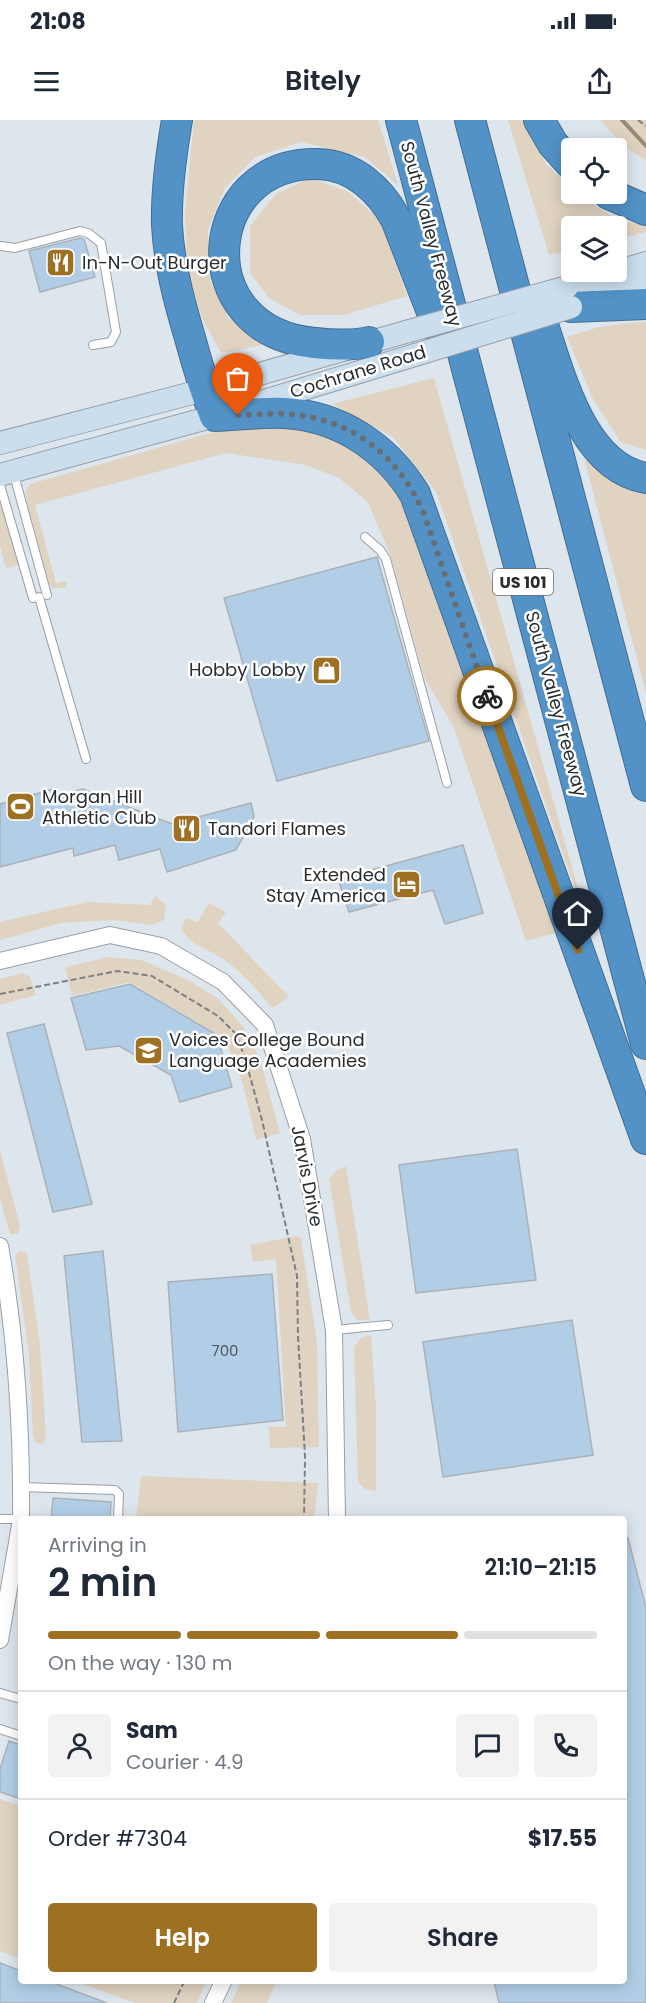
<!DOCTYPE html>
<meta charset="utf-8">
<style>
body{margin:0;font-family:Poppins,sans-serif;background:#f2f2f3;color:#1f2937;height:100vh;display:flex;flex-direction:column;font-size:22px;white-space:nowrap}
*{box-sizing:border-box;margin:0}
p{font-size:20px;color:#747a83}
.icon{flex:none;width:33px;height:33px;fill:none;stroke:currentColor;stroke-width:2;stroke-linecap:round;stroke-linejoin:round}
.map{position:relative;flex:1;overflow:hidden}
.panel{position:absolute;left:18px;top:1396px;width:609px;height:468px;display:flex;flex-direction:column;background:#fff;border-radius:6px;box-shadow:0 3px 15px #0003}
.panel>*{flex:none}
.fabs{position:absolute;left:561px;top:18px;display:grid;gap:12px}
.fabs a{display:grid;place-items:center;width:66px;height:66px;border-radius:6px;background:#fff;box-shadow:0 3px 15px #0003;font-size:30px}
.pin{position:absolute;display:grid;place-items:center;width:51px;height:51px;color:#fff;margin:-62px -26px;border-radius:50% 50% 50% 0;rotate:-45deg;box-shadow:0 0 6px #0007}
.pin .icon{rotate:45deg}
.courier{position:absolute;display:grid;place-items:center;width:60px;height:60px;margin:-30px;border:4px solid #9e7122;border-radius:50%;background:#fff;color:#222;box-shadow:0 2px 8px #0007}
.headline em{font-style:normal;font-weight:600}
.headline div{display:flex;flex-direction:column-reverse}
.headline{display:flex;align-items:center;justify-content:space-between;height:102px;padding:0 30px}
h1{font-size:39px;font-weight:600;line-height:45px}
.bar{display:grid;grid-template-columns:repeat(4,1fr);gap:9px 6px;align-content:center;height:72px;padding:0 30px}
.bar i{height:8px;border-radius:4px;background:#e0e1e3}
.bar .on{background:#9e7122}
.bar p{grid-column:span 4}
.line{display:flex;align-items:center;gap:15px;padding:0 30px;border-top:2px solid #e0e1e3}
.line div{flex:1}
.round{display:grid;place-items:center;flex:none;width:63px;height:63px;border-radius:6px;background:#f2f2f3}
.button{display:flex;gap:12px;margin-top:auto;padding:12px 30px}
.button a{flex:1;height:69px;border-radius:6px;background:#9e7122;color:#fff;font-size:24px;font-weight:600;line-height:69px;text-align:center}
.button a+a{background:#f2f2f3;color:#1f2937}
.status{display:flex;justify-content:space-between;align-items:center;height:42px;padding:0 30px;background:#fff;direction:ltr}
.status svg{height:16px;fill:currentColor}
header{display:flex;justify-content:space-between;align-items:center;height:78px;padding:0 30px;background:#fff;font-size:27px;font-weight:600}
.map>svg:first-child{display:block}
</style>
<div class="status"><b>21:08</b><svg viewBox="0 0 49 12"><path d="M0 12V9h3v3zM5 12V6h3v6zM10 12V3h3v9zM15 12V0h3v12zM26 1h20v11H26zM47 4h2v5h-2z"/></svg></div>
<header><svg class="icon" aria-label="menu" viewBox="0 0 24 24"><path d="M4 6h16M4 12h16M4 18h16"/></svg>Bitely<svg class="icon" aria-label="share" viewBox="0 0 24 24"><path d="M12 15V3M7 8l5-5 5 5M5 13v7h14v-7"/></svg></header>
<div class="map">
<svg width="646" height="1883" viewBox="0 0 646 1883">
<rect width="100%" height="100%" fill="#dee6ed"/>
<g fill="#e0d3c1">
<polygon points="194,0 378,0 398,65 365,37 301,22 255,37 225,68 208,109 210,161 229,199 267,224 221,233 202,198 187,149 185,91"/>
<polygon points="508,0 525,0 546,44 571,68 572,74 577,74 616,99 646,106 646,112 617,119 616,106 572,106 571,130 549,135"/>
<polygon points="600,0 646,0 646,40 626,28"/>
<polygon points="310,58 347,71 380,100 407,176 344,195 300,195 270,179 250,153 250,106 276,74"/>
<polygon points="638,202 646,202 646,330 621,322 593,279 567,217 599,207"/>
<polygon points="434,258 590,811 436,372 393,317 332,284"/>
<polygon points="282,299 365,331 400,368 560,812 526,821 454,608 424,557 390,434 368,382 339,358 306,345 226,333 35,385 56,463 66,461 67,464 65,468 52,468 49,463 27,382 25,372 30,364 242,304"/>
<polygon points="584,338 620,366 646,372 646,573"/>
<polygon points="0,381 19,445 6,448 0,426"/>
<polygon points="155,776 166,785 164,800 152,805 114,800 61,803 0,820 0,802 87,782 150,785"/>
<path d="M 209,783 L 226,792 L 218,803 L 289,877 L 272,888 C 258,871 243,853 226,841 C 210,829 190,826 181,808 L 186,798 L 198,802 Z"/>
<polygon points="108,837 141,840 184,858 219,879 244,908 260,939 280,1013 256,1020 243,964 225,919 130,862 72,876 65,847"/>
<polygon points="23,853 30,857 36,875 0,885 0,859"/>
<polygon points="0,1030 20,1106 18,1114 10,1114 0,1079"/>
<polygon points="346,1046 370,1200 357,1200 351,1192 329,1059 337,1050"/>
<polygon points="296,1116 301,1118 317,1223 319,1327 270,1328 269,1307 286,1307 276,1139 253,1142 250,1125"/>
<polygon points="20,1131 27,1133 40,1225 46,1317 43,1324 36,1323 33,1316 29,1235 15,1135"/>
<polygon points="371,1215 376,1288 376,1371 365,1369 358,1362 354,1227 361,1218"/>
<polygon points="141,1356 318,1363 314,1399 136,1399"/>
<polygon points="0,1679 21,1686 21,1839 0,1831"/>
<polygon points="78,1862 206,1862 197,1883 134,1883"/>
<polygon points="241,1862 276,1862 267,1883 231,1883"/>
</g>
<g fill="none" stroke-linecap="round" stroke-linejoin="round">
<polyline stroke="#968976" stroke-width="4" points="622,0 646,26"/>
</g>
<g fill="#b2cee7" stroke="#aab1b8" stroke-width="1.5">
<polygon points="80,118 84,119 95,157 40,172 29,131"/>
<polygon points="377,437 429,621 277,661 224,478"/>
<polygon points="57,668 59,675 83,669 172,704 251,683 254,697 236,730 167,752 160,729 119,740 115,725 74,736 73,728 0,747 0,684"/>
<polygon points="463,725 483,793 445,804 433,770 349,792 338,759"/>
<polygon points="130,864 217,915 232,967 180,982 171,955 119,926 86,930 71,878"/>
<polygon points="44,904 92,1084 53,1092 7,913"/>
<polygon points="517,1029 536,1160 416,1173 399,1045"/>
<polygon points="103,1131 122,1321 82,1322 64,1136"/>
<polygon points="272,1154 283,1300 178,1312 168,1162"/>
<polygon points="572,1200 593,1335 443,1357 423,1222"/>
<polygon points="53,1378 111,1382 110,1400 51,1400"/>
<polygon points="628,1418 646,1488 646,1883 499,1883 494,1862 624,1862 624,1419"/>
<polygon points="9,1621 21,1625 21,1679 0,1672 0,1649"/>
<polygon points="0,1843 21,1851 21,1862 51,1862 107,1883 0,1883"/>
</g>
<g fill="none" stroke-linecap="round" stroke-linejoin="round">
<defs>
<g id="lane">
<polyline points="1,126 15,128 80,111 88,113 101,123 116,212 111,222 93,225"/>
<polyline points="13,351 47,475"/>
<polyline points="0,365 33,478"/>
<polyline points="365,417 380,430 386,439 447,663"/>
<polyline points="39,477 86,639"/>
<polyline points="334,1210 388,1205"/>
<polyline points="21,1367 115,1370 119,1374 118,1400"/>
<polyline points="0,1399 21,1399"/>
<polyline points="0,1573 21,1579"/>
<polyline points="0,1609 21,1616"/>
</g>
<g id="street">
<polyline points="0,841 110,815 161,826 223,862 265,905 302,1019 334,1210 337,1400"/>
<path d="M 0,1126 C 16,1216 22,1308 21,1400"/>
<polyline points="0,1520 21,1400"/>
<polyline points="213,1883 223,1862"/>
</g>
<g id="secondary">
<polyline points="567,167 646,143"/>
<polyline points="601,178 646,165"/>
<polyline points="0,323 204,270 409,211"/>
<polyline points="0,355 215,296 415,235"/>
</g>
<g id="highway">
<path d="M 177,0 C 171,35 166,70 167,105 C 169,144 179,181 190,218 C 197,244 205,270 215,296 C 238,295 261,292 284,293 C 340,296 386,327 415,374 L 646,1019"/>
<polyline points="401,0 646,924"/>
<polyline points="470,0 646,666"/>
<polyline points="539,0 553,24 572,45"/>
<polyline points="609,74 646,90"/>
<polyline points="571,187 646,184"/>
<path d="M 540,196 C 559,250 580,347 646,358"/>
<path d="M 369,222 C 351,226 333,225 315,223 C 186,212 201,41 318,44 C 354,45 380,70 396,99 L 439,210"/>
</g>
</defs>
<use href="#lane" stroke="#989fa6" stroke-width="10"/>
<use href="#street" stroke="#989fa6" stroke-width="18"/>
<use href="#secondary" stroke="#989fa6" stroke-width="24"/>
<use href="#highway" stroke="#446e92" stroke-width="32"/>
<g stroke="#7b8085" stroke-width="2" stroke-dasharray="6 3" stroke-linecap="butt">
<polyline points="638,0 646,6"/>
<polyline points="0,874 117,851 152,856 218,896 236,914 245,938 262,1000 297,1156 298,1216 305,1336 304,1400"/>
<polyline points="174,1883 184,1862"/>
</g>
<use href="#lane" stroke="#fff" stroke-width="8"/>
<use href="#street" stroke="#fff" stroke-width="16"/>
<use href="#secondary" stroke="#cbdeee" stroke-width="22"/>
<use href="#highway" stroke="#5292c7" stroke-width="30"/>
<defs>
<g id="secondary-bridge">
<polyline points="409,211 567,167"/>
<polyline points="415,235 571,187"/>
</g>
</defs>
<use href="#secondary-bridge" stroke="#989fa6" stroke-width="24" stroke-linecap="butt"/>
<use href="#secondary-bridge" stroke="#cbdeee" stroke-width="22"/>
</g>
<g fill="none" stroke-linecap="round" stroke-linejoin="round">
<path stroke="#686d72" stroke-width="6" stroke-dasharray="0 10.8" d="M 238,295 C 253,295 269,293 285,294 C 350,297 399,335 424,394 L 487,576"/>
<polyline stroke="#9e7122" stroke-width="8" points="487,576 578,830"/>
</g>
<defs>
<symbol id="restaurant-square" viewBox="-11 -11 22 22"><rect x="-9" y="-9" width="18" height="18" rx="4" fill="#9e7122" stroke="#fff"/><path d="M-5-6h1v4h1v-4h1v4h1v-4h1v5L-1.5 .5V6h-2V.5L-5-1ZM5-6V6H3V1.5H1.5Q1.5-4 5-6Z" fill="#fff"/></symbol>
<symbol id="shop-square" viewBox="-11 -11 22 22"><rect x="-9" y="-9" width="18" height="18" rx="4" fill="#9e7122" stroke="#fff"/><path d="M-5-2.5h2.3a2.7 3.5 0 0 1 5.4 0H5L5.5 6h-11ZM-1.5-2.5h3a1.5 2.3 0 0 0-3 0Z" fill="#fff"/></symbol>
<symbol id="stadium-square" viewBox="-11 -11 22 22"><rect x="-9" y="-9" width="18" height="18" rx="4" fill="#9e7122" stroke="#fff"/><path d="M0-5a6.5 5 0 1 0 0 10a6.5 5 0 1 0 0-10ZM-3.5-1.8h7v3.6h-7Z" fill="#fff"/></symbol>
<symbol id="hotel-square" viewBox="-11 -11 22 22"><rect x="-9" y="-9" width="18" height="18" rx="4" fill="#9e7122" stroke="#fff"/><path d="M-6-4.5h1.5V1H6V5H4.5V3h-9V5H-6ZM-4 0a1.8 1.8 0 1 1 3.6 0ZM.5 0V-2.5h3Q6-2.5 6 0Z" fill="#fff"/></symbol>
<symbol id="school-square" viewBox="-11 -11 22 22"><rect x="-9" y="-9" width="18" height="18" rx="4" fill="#9e7122" stroke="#fff"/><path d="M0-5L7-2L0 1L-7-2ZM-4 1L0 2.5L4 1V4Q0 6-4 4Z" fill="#fff"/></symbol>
</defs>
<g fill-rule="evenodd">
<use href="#restaurant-square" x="44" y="126" width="33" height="33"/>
<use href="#shop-square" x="310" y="534" width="33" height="33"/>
<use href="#stadium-square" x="4" y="670" width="33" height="33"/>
<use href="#restaurant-square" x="170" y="692" width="33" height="33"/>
<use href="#hotel-square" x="390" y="748" width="33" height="33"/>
<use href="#school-square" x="132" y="914" width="33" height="33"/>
</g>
<g text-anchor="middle" stroke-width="5" stroke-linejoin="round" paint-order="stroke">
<g font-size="15" fill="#4b545d">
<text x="225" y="1236">700</text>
</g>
<rect fill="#fff" stroke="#696b6d" stroke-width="1.5" x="493" y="449" width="60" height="26" rx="4.5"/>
<g font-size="16" font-weight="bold" fill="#292c2f">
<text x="523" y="468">US 101</text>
</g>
<g font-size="18" fill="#292c2f" stroke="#fff">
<text transform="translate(431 114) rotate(75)" y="6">South Valley Freeway</text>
<text transform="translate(358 252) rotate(-17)" y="6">Cochrane Road</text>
<text transform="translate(556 584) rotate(75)" y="6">South Valley Freeway</text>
<text transform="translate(307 1056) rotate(79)" y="6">Jarvis Drive</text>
</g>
<g font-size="18" fill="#292c2f" stroke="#fff" text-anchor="start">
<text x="82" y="149">In-N-Out Burger</text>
<text x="306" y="556" text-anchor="end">Hobby Lobby</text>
<text x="42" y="683">Morgan Hill<tspan x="42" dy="21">Athletic Club</tspan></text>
<text x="208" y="715">Tandori Flames</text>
<text x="386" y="761" text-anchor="end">Extended<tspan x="386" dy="21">Stay America</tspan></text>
<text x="169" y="926">Voices College Bound<tspan x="169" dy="21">Language Academies</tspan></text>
</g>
</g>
</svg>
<div class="fabs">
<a><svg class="icon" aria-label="locate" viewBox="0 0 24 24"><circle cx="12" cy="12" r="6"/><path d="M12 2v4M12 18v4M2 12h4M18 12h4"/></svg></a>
<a><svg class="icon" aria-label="layers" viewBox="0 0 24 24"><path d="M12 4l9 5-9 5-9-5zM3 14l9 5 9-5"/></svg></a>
</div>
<div class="pin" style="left:238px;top:295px;background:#ea580c"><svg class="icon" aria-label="bag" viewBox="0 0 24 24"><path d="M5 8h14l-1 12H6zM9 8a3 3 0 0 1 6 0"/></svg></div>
<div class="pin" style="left:578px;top:830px;background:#1f2937"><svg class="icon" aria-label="home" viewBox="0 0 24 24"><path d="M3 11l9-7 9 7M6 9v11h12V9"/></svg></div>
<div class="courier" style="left:487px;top:576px"><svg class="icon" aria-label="bike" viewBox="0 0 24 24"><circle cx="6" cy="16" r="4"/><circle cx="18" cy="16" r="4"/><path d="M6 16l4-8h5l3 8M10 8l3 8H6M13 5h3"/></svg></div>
<section class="panel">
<div class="headline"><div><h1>2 min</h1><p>Arriving in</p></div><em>21:10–21:15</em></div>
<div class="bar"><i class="on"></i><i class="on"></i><i class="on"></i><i></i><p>On the way · 130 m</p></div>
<div class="line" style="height:108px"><a class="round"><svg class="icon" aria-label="person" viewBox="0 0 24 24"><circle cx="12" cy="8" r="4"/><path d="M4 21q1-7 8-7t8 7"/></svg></a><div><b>Sam</b><p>Courier · 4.9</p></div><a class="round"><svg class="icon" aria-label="chat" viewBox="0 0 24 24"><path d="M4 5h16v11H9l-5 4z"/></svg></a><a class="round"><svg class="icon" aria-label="phone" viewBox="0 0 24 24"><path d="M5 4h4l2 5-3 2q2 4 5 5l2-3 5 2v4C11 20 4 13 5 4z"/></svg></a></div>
<div class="line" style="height:78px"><div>Order #7304</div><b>$17.55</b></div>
<div class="button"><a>Help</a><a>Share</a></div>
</section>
</div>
